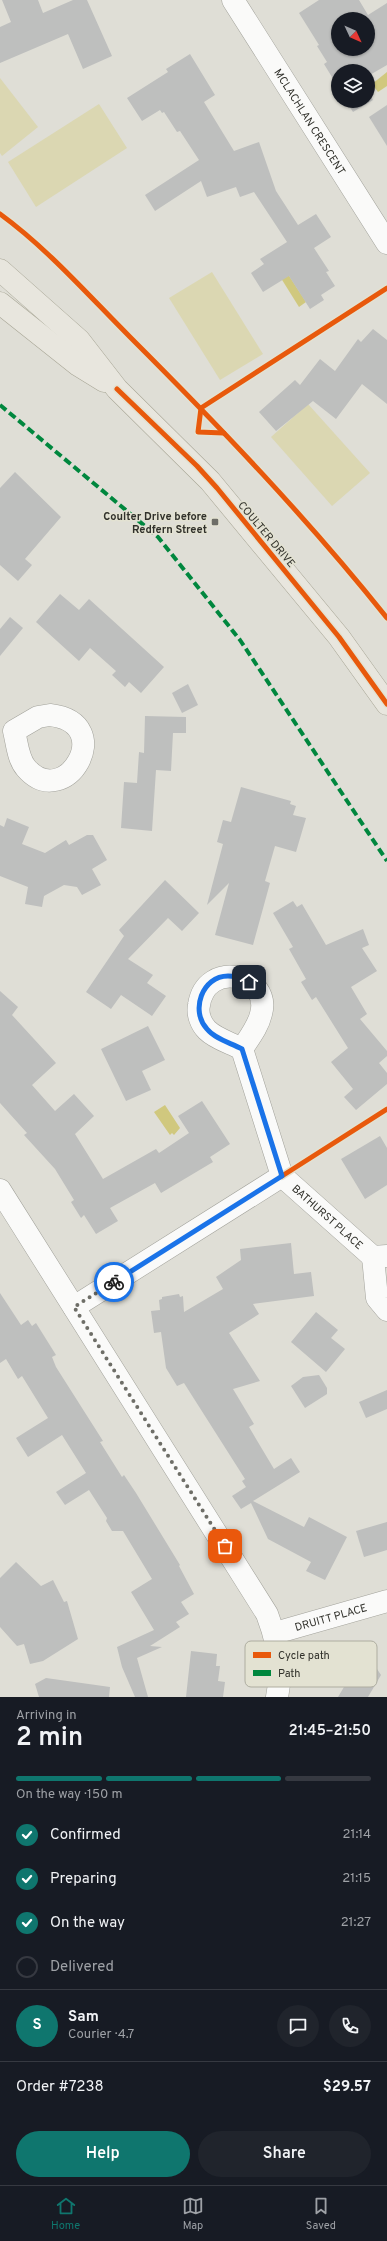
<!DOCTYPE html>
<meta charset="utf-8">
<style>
body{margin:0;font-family:Overpass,sans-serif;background:#20242c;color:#f1f3f6;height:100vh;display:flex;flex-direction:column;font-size:15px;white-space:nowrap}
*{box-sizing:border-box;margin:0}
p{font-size:13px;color:#9ea1a6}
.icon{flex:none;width:22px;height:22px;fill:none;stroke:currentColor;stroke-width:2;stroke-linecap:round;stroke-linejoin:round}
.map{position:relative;height:1697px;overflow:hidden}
.panel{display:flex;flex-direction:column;background:#171b24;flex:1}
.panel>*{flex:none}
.needle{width:26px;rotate:134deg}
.tools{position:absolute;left:331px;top:12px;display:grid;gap:8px}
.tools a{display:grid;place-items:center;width:44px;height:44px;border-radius:50%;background:#171b24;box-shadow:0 1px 3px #0004;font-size:20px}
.pin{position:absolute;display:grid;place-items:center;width:34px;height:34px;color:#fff;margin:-17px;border-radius:8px;box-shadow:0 2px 6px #0006}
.courier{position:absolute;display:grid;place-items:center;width:40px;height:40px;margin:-20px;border:3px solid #1a73e8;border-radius:50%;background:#fff;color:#222;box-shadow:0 1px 5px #0007}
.head em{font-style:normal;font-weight:600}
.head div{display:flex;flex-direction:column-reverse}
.head{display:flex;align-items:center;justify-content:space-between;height:68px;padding:0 16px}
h1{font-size:26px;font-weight:600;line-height:30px}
.bar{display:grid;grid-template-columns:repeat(4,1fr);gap:6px 4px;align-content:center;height:48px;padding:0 16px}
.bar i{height:5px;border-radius:3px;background:#363941}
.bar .active{background:#0f766e}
.bar p{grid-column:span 4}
.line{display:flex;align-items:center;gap:10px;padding:0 16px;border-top:1px solid #363941}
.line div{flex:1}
.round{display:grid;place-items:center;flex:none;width:42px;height:42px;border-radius:21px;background:#20242c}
ol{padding:0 16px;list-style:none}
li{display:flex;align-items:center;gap:12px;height:44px}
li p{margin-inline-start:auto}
li .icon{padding:4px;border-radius:50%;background:#0f766e;color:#fff;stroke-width:4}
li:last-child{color:#9ea1a6}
li i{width:22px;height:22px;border:2px solid #363941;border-radius:50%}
.cta{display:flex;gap:8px;margin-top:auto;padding:8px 16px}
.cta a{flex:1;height:46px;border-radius:24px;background:#0f766e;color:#fff;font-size:16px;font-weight:600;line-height:46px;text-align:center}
.cta a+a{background:#20242c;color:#f1f3f6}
.tabs{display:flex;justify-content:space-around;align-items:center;height:56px;border-top:1px solid #363941;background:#171b24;font-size:11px;color:#9ea1a6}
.tabs a{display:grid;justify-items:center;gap:2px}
.tabs .active{color:#0f766e}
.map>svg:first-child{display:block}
</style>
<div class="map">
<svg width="387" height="1697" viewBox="0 0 387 1697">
<rect width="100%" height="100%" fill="#dfded6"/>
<g fill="#dbd7b2">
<polygon points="0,78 38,127 2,156 0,153"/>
<polygon points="99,104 127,148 36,207 8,162"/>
<polygon points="212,272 263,354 220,380 169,298"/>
<polygon points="308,404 370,473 332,506 271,437"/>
</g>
<g fill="#d0c87e">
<polygon points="387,72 387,86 378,92 372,84"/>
<polygon points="286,271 306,302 299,307 279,275"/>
<polygon points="165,1105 180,1128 174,1135 172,1133 170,1135 154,1112"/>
</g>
<g fill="#bebfbe" fill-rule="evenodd">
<polygon points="2,0 38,0 43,13 73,0 87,0 112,56 83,69 68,34 0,63 0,27 11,22"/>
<path d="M 319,0 L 359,0 L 368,15 L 387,3 L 387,65 L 368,76 L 368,71 L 338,71 L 338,87 L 324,64 L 327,62 L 317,46 L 319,45 L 299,13 ZM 338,19 L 368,19 L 368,49 L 338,49 Z"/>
<polygon points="190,54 215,95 204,102 234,151 259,142 276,191 298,225 316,214 331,237 314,248 329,271 326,272 335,286 321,295 324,300 310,309 289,276 263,292 251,273 264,264 260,259 287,242 254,192 240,197 236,187 207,197 201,181 155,211 145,195 199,160 180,131 177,132 164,112 162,113 160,110 142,121 127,98 168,72 166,69"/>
<polygon points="368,92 373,100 353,112 346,101 368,101"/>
<polygon points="387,105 387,146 369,117"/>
<polygon points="373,329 387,340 387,404 362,384 336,419 313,401 276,431 259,412 295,380 300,385 320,359 335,371 358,339 361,342"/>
<polygon points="15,472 61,517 25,559 32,565 18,581 0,565 0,488"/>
<polygon points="60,594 79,610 89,599 164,667 141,693 129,682 125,687 112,675 116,671 90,648 79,661 36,622"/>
<polygon points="10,617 23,628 0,656 0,629"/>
<polygon points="188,684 198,705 182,713 172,693"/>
<polygon points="145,716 186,717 186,733 173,733 171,771 156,770 152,831 121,828 124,782 137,783 139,752 144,753"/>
<polygon points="241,787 291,801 290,804 296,806 293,815 306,818 296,852 275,846 265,881 270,883 253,945 215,935 229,883 207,905 223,844 217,842 223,820 231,822"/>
<polygon points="7,818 29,827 22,844 45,853 66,840 69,845 87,835 93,835 107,860 92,869 101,885 82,895 77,887 64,885 44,896 42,907 25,904 28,887 0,876 0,825 4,827"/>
<polygon points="165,880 199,913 182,931 168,918 128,959 153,975 147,983 166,996 152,1016 121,995 111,1009 86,992 124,936 119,930"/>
<polygon points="293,901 297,907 302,904 326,945 363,929 369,945 362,948 377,971 351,987 367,1014 360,1019 387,1051 387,1056 379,1063 387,1073 387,1084 356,1110 344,1097 353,1089 331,1062 348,1048 316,997 312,1000 301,982 306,979 289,949 293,947 273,913"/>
<polygon points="0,991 18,1007 12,1015 56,1063 32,1085 55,1111 74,1094 94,1116 75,1134 103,1179 156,1149 159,1153 189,1133 178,1116 202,1101 230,1144 210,1157 213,1162 161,1193 155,1183 110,1208 118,1221 96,1234 84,1215 81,1218 71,1202 74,1200 55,1169 24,1135 27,1133 0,1103"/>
<polygon points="148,1026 165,1060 142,1071 151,1090 126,1101 101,1049"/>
<polygon points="380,1136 387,1148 387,1185 365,1199 341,1159"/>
<polygon points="291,1243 294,1274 311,1272 314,1296 253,1304 259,1314 229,1333 260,1381 233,1389 254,1424 249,1427 274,1469 291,1458 300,1472 253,1501 304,1527 309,1517 347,1537 325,1580 306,1571 311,1562 268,1539 251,1503 241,1509 232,1496 246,1487 242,1481 245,1479 184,1383 177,1386 166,1368 161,1332 154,1333 151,1311 160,1310 159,1300 162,1299 162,1297 179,1294 180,1297 183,1296 184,1312 223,1289 216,1277 241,1260 240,1249"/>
<polygon points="0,1293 21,1325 28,1320 32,1326 36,1323 56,1355 52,1357 56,1367 103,1441 100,1442 122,1477 124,1475 136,1493 180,1565 179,1566 194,1594 181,1602 189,1614 176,1622 180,1627 150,1646 162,1647 137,1658 148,1697 135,1697 122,1667 117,1647 154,1630 131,1592 152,1579 123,1531 112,1531 106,1521 107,1518 89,1490 65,1505 56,1492 86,1473 62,1435 28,1457 16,1438 48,1418 22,1376 18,1379 6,1359 0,1363"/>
<polygon points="316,1312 338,1330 331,1338 345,1349 326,1372 291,1342"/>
<polygon points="319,1375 327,1388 327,1394 305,1408 291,1386 303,1377"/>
<polygon points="387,1390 387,1409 366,1418 359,1402"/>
<polygon points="387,1522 387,1550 364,1557 356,1531"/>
<polygon points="16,1562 41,1586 53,1580 64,1602 67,1601 78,1639 43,1661 30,1664 24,1644 17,1646 0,1627 0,1578"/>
<polygon points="191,1651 217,1654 216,1666 220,1666 218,1681 225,1682 223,1697 186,1697"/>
<polygon points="348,1652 377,1669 381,1675 368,1697 338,1697 347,1682 335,1675"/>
<polygon points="46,1678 110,1687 109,1697 39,1697 35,1684"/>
</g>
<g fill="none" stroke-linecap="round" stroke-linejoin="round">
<defs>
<g id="minor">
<path id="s1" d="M 233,0 L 387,243"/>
<path d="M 50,715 C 119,723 65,813 26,768 C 18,759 17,743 14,731 L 38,717 Z"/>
<path d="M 242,1049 C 249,1038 258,1027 261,1014 C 272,974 206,959 199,1005 C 197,1014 201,1024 207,1030 C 216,1039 231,1043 242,1049 L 282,1176"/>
<path d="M 0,1190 L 267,1614 C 277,1640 283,1670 277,1697"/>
<polyline points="373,1257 377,1298 387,1310"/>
<path id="s2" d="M 74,1307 L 282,1176 L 373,1257 L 387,1256"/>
<path id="s3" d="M 275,1633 L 387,1601"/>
</g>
<g id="major">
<polyline points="0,270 79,340 117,389 210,481 339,637 387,704"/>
<polyline points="0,303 78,365 104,381"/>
</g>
</defs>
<use href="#minor" stroke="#a2a29b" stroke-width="23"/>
<use href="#major" stroke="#a7a595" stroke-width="23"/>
<use href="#minor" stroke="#fafaf9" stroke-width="22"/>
<use href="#major" stroke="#e8e6de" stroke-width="22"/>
<polyline stroke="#00873e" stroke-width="4" stroke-dasharray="8 4" stroke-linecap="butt" points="0,405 158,537 240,640 387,861"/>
<defs>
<g id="cycleway">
<path d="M 0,214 C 48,249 88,295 130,337 C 220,427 308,519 387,618"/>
<polyline points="117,389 197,466 217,488 339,637 387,704"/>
<polyline points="224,433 198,432 201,408 387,288"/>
<polyline points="282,1176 387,1109"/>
</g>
</defs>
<use href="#cycleway" stroke="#e3e2d2" stroke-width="8"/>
<use href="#cycleway" stroke="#e8590c" stroke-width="5"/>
</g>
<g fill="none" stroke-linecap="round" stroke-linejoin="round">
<polyline stroke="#6e6e67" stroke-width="4" stroke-dasharray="0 7.2" points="114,1282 74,1307 225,1546"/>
<path stroke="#1a73e8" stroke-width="5" d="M 114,1282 L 282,1176 L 242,1049 C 231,1043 215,1039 207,1029 C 190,1011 202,976 228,976 C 236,976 242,979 249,982"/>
</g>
<rect fill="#6e6e67" stroke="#e3e2d2" stroke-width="1.5" x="211" y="518" width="8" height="8" rx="2"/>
<g text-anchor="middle" stroke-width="3" stroke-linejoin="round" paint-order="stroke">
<g font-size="11" fill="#31312b" stroke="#e3e2d2">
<text dy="4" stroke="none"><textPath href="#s1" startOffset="144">MCLACHLAN CRESCENT</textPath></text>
<text transform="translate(267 534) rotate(50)" y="4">COULTER DRIVE</text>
<text dy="4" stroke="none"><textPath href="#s2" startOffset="307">BATHURST PLACE</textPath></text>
<text dy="4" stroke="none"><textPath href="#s3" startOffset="58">DRUITT PLACE</textPath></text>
</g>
<g font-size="11" font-weight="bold" fill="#31312b" stroke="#e3e2d2" text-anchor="end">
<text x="207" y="520">Coulter Drive before<tspan x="207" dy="13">Redfern Street</tspan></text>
</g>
</g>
<rect x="245" y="1641" width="132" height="46" rx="6" fill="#e3e2d2" stroke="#aeada0" stroke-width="1"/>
<rect x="253" y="1652" width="18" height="6" fill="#e8590c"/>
<rect x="253" y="1670" width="18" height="6" fill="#00873e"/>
<g font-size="11" fill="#31312b">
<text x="278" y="1659">Cycle path</text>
<text x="278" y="1677">Path</text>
</g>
</svg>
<div class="tools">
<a><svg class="needle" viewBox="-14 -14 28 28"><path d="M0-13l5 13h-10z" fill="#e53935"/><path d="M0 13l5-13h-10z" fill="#9ea1a6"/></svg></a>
<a><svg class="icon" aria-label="layers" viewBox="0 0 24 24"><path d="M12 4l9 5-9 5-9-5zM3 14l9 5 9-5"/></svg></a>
</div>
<div class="pin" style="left:225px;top:1546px;background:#ea580c"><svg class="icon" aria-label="bag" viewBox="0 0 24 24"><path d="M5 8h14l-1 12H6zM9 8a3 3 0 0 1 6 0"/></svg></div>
<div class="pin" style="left:249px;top:982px;background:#1f2937"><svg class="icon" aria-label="home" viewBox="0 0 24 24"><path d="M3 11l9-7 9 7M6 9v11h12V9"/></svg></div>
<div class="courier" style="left:114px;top:1282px"><svg class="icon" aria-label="bike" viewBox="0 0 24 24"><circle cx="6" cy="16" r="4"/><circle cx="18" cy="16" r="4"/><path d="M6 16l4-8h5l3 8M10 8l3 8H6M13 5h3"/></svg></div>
</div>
<section class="panel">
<div class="head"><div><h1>2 min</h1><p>Arriving in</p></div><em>21:45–21:50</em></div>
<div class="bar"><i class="active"></i><i class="active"></i><i class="active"></i><i></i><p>On the way · 150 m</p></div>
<ol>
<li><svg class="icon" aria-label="check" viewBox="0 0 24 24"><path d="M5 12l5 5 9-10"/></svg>Confirmed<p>21:14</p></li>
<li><svg class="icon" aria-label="check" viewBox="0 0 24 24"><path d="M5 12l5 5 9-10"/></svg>Preparing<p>21:15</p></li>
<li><svg class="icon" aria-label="check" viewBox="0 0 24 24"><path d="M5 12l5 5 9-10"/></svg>On the way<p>21:27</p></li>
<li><i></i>Delivered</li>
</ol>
<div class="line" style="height:72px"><b class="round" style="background:#0f766e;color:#fff">S</b><div><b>Sam</b><p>Courier · 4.7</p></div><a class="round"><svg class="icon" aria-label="chat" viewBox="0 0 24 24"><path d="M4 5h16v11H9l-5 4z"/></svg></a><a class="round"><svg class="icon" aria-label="phone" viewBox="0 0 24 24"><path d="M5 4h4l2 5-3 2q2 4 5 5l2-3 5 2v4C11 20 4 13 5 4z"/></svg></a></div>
<div class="line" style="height:52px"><div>Order #7238</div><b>$29.57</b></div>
<div class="cta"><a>Help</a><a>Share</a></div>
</section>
<nav class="tabs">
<a class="active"><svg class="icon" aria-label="home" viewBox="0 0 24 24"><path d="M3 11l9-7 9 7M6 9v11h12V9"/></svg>Home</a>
<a><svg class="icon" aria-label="map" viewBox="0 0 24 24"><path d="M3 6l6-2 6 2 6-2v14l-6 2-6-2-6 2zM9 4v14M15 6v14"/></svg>Map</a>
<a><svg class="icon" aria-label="saved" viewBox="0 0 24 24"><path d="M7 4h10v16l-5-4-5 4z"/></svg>Saved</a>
</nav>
